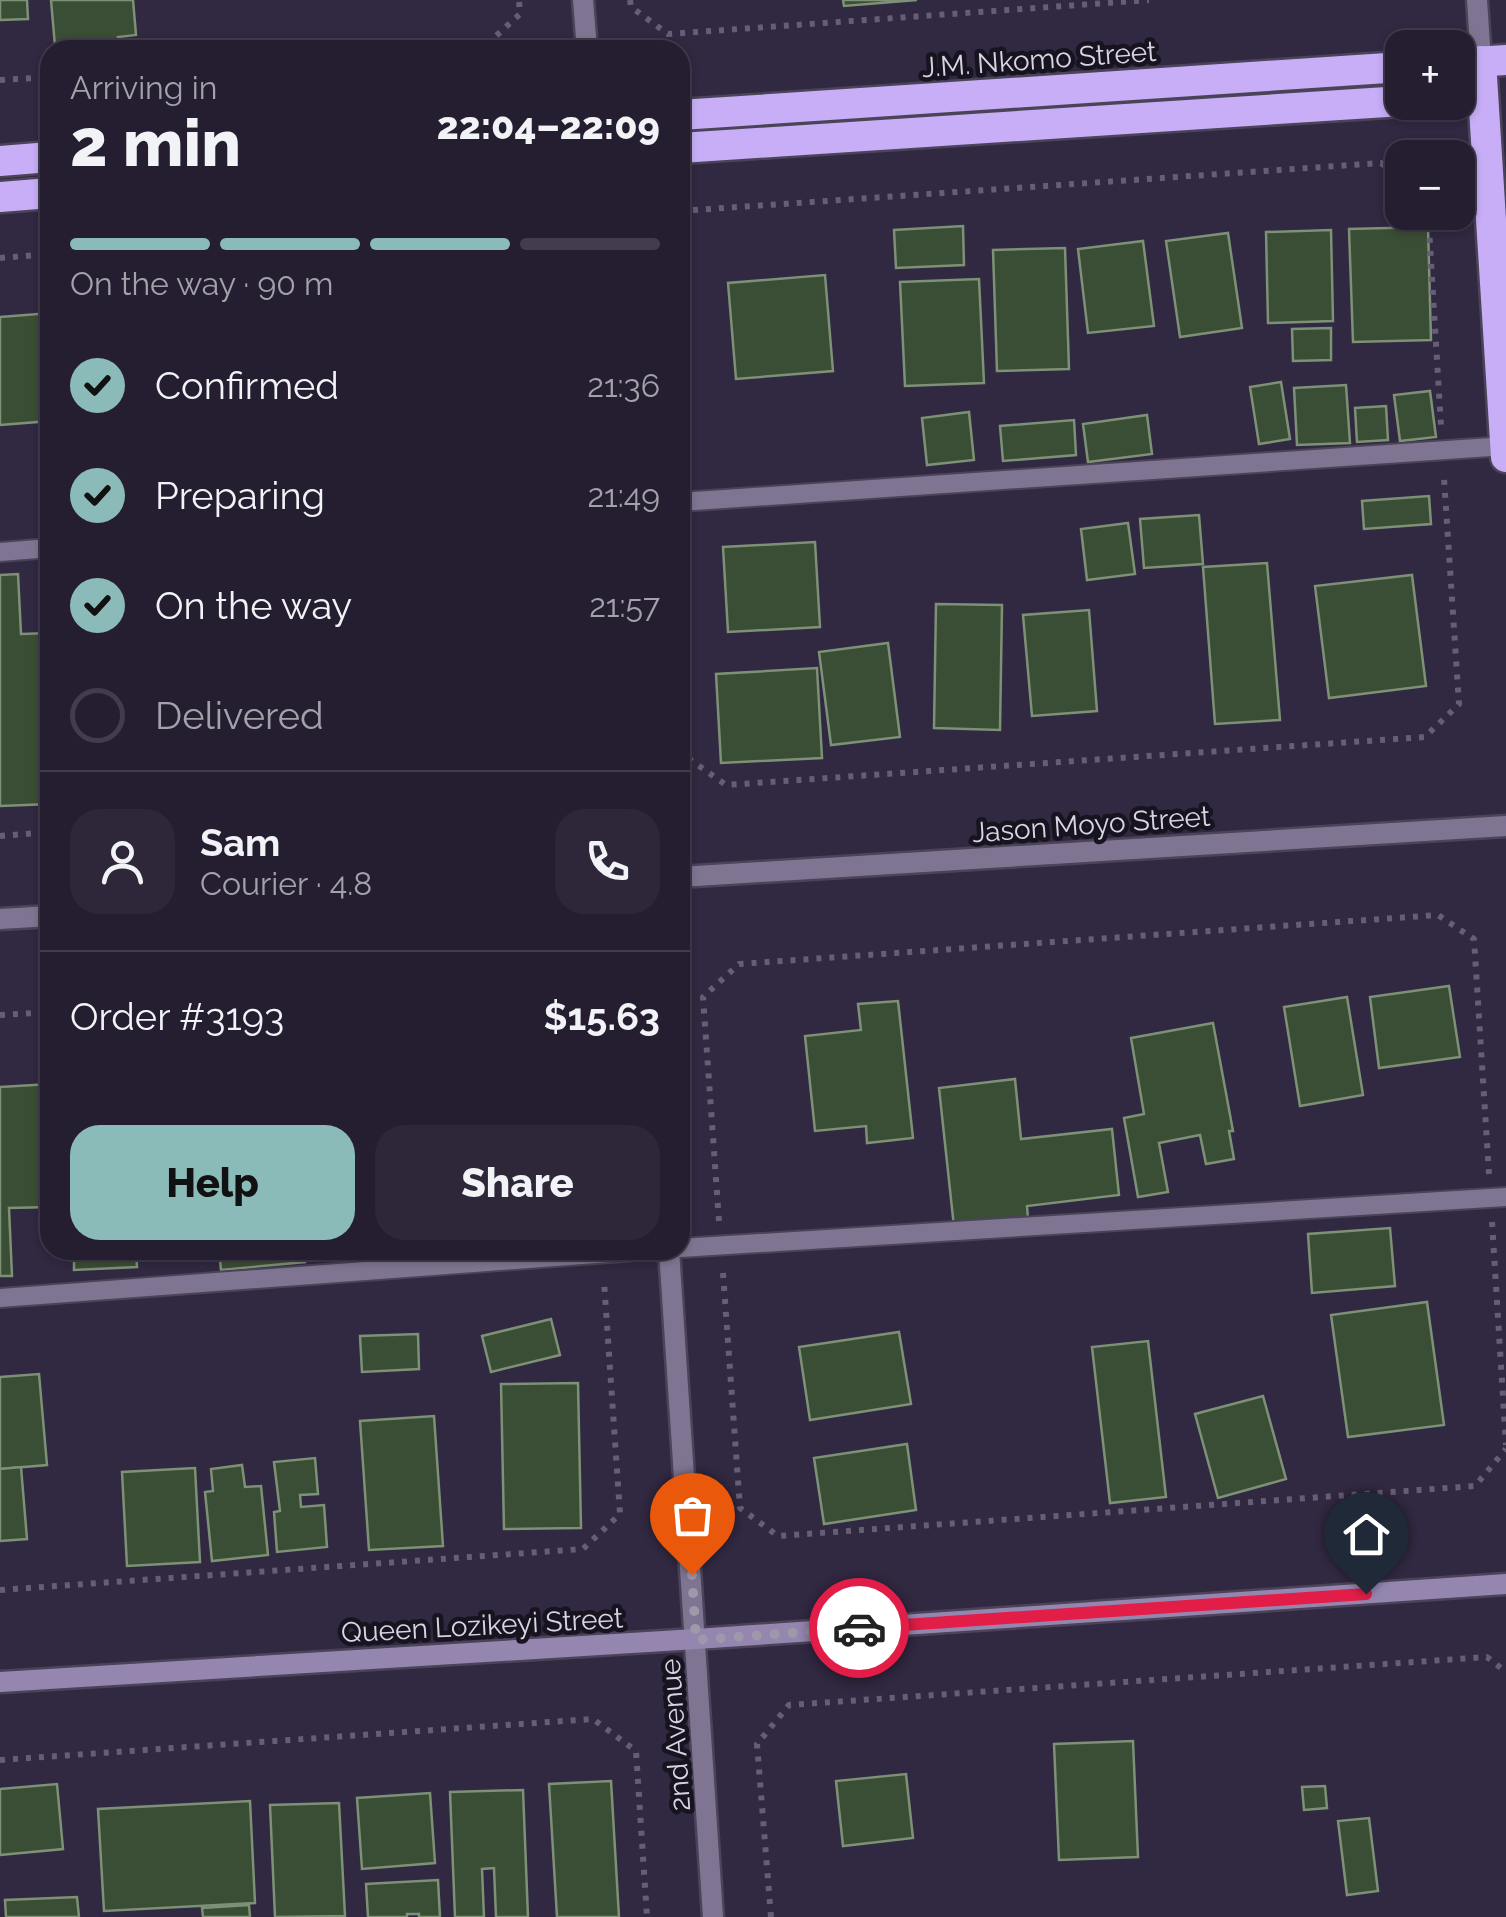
<!DOCTYPE html>
<meta charset="utf-8">
<style>
body{margin:0;font-family:Raleway,sans-serif;background:#2d2739;color:#f1f3f6;height:100vh;display:flex;flex-direction:column;font-size:38px;white-space:nowrap}
*{box-sizing:border-box;margin:0}
p{font-size:32px;color:#a3a2ab}
.icon{flex:none;width:55px;height:55px;fill:none;stroke:currentColor;stroke-width:2;stroke-linecap:round;stroke-linejoin:round}
.map{position:relative;flex:1;overflow:hidden}
.sheet{position:absolute;left:40px;top:40px;width:650px;height:1220px;display:flex;flex-direction:column;background:#251e31;border-radius:30px;box-shadow:0 2px 8px #0004,0 0 0 2px #423c4d}
.sheet>*{flex:none}
.fabs{position:absolute;left:1385px;top:30px;display:grid;gap:20px}
.fabs a{display:grid;place-items:center;width:90px;height:90px;border-radius:20px;background:#251e31;box-shadow:0 2px 8px #0004,0 0 0 2px #423c4d;font-size:50px}
.pin{position:absolute;display:grid;place-items:center;width:85px;height:85px;color:#fff;margin:-102px -42px;border-radius:50% 50% 50% 0;rotate:-45deg;box-shadow:0 0 10px #0007}
.pin .icon{rotate:45deg}
.courier{position:absolute;display:grid;place-items:center;width:100px;height:100px;margin:-50px;border:8px solid #e11d48;border-radius:50%;background:#fff;color:#222;box-shadow:0 2px 12px #0007}
.summary em{font-style:normal;font-weight:800}
.summary div{display:flex;flex-direction:column-reverse}
.summary{display:flex;align-items:center;justify-content:space-between;height:170px;padding:0 30px}
h1{font-size:65px;font-weight:800;line-height:75px}
.bar{display:grid;grid-template-columns:repeat(4,1fr);gap:15px 10px;align-content:center;height:120px;padding:0 30px}
.bar i{height:12px;border-radius:8px;background:#423c4d}
.bar .selected{background:#8bbbb9}
.bar p{grid-column:span 4}
.line{display:flex;align-items:center;gap:25px;padding:0 30px;border-top:2px solid #423c4d}
.line div{flex:1}
.round{display:grid;place-items:center;flex:none;width:105px;height:105px;border-radius:30px;background:#2d2739}
ol{padding:0 30px;list-style:none}
li{display:flex;align-items:center;gap:30px;height:110px}
li p{margin-inline-start:auto}
li .icon{padding:10px;border-radius:50%;background:#8bbbb9;color:#111;stroke-width:4}
li:last-child{color:#a3a2ab}
li i{width:55px;height:55px;border:5px solid #423c4d;border-radius:50%}
.button{display:flex;gap:20px;margin-top:auto;padding:20px 30px}
.button a{flex:1;height:115px;border-radius:30px;background:#8bbbb9;color:#111;font-size:40px;font-weight:800;line-height:115px;text-align:center}
.button a+a{background:#2d2739;color:#f1f3f6}
.map>svg:first-child{display:block}
</style>
<div class="map">
<svg width="1506" height="1917" viewBox="0 0 1506 1917">
<rect width="100%" height="100%" fill="#312841"/>
<g fill="#3a4d35" stroke="#7d9177" stroke-width="2.5">
<polygon points="0,0 27,0 28,19 0,20"/>
<polygon points="51,0 133,0 136,35 118,37 119,41 55,46"/>
<polygon points="843,0 917,0 844,6"/>
<polygon points="963,226 964,265 896,268 894,230"/>
<polygon points="1428,227 1431,340 1353,342 1349,229"/>
<polygon points="1331,230 1333,321 1268,323 1266,232"/>
<polygon points="1228,233 1242,328 1180,337 1166,241"/>
<polygon points="1143,241 1154,326 1088,333 1078,249"/>
<polygon points="1065,248 1069,369 997,371 993,250"/>
<polygon points="825,275 833,371 736,379 728,283"/>
<polygon points="979,279 984,383 905,386 900,282"/>
<polygon points="50,313 50,421 0,425 0,317"/>
<polygon points="1331,328 1331,360 1293,361 1292,329"/>
<polygon points="1281,382 1290,439 1259,444 1250,387"/>
<polygon points="1346,385 1350,443 1297,445 1294,388"/>
<polygon points="1430,391 1436,437 1400,441 1394,395"/>
<polygon points="1386,406 1388,440 1357,442 1355,408"/>
<polygon points="969,412 974,460 927,465 922,418"/>
<polygon points="1147,415 1152,454 1088,462 1083,424"/>
<polygon points="1074,420 1076,455 1003,461 1000,426"/>
<polygon points="1429,496 1431,524 1364,529 1362,501"/>
<polygon points="1199,515 1203,564 1144,568 1140,519"/>
<polygon points="1128,523 1135,574 1087,580 1081,529"/>
<polygon points="815,542 820,627 728,632 723,547"/>
<polygon points="1267,563 1280,720 1215,724 1203,567"/>
<polygon points="18,574 21,634 50,633 50,804 0,806 0,575"/>
<polygon points="1412,575 1426,686 1329,698 1315,586"/>
<polygon points="936,604 1002,605 1000,730 934,728"/>
<polygon points="1089,610 1097,711 1032,716 1023,615"/>
<polygon points="888,643 900,737 831,745 819,652"/>
<polygon points="817,668 822,758 721,763 716,674"/>
<polygon points="1449,986 1460,1057 1379,1068 1370,997"/>
<polygon points="1347,997 1363,1095 1300,1106 1284,1007"/>
<polygon points="898,1001 913,1138 867,1143 866,1126 815,1131 805,1036 861,1030 858,1004"/>
<polygon points="1213,1023 1233,1131 1229,1131 1234,1159 1206,1164 1200,1135 1159,1143 1168,1192 1138,1197 1124,1118 1144,1114 1131,1038"/>
<polygon points="1015,1079 1021,1139 1112,1129 1119,1195 1027,1206 1028,1219 954,1227 939,1088"/>
<polygon points="50,1084 50,1207 9,1208 12,1276 0,1276 0,1087"/>
<polygon points="1390,1228 1395,1286 1312,1293 1308,1234"/>
<polygon points="74,1250 136,1250 137,1267 74,1270"/>
<polygon points="219,1250 304,1250 305,1262 221,1270"/>
<polygon points="1427,1302 1444,1425 1348,1437 1331,1315"/>
<polygon points="551,1319 560,1355 491,1372 482,1336"/>
<polygon points="899,1332 911,1404 810,1420 799,1347"/>
<polygon points="418,1334 419,1369 362,1372 360,1336"/>
<polygon points="1148,1341 1166,1497 1110,1503 1092,1347"/>
<polygon points="39,1374 47,1465 0,1469 0,1377"/>
<polygon points="578,1383 581,1528 504,1529 501,1384"/>
<polygon points="1263,1396 1286,1479 1218,1498 1195,1414"/>
<polygon points="434,1416 443,1546 369,1550 360,1421"/>
<polygon points="907,1444 916,1510 824,1524 814,1458"/>
<polygon points="315,1458 318,1494 300,1495 301,1507 324,1505 327,1547 277,1552 274,1512 280,1511 274,1462"/>
<polygon points="242,1465 245,1487 261,1486 268,1555 212,1561 205,1492 213,1491 211,1469"/>
<polygon points="21,1467 27,1539 0,1541 0,1469"/>
<polygon points="195,1468 200,1562 127,1566 122,1472"/>
<polygon points="1133,1741 1138,1857 1059,1860 1054,1744"/>
<polygon points="906,1774 913,1838 843,1846 836,1781"/>
<polygon points="611,1781 619,1917 557,1917 549,1784"/>
<polygon points="57,1784 63,1849 0,1855 0,1789"/>
<polygon points="1325,1786 1327,1808 1304,1810 1302,1787"/>
<polygon points="523,1790 528,1917 496,1917 494,1868 482,1869 484,1917 455,1917 450,1792"/>
<polygon points="430,1793 435,1863 362,1869 357,1798"/>
<polygon points="250,1801 255,1903 104,1911 98,1809"/>
<polygon points="339,1803 345,1916 275,1917 270,1805"/>
<polygon points="1369,1818 1378,1891 1347,1895 1338,1821"/>
<polygon points="438,1880 440,1917 419,1917 419,1914 407,1914 407,1917 368,1917 366,1884"/>
<polygon points="77,1897 79,1917 6,1917 5,1900"/>
<polygon points="249,1905 250,1917 203,1917 202,1908"/>
</g>
<g fill="none" stroke-linecap="round" stroke-linejoin="round">
<defs>
<g id="lane">
<polyline points="680,502 1506,446"/>
<polyline points="0,552 50,548"/>
<polyline points="680,1248 1506,1197"/>
<polyline points="0,1298 650,1250"/>
</g>
<g id="street">
<polyline points="583,0 587,50"/>
<polyline points="1477,0 1481,61"/>
<polyline points="680,877 1506,826"/>
<polyline points="0,919 50,916"/>
<polyline points="669,1250 713,1917"/>
</g>
<polyline id="secondary" points="0,1682 696,1639 1506,1584"/>
<g id="highway">
<polyline points="1481,61 1506,457"/>
<polyline points="1458,63 1506,60"/>
<polyline points="680,115 1402,67"/>
<polyline points="680,148 1402,101"/>
<polyline points="0,161 50,157"/>
<polyline points="0,197 50,193"/>
</g>
</defs>
<use href="#lane" stroke="#4b4358" stroke-width="22"/>
<use href="#street" stroke="#4b4358" stroke-width="25"/>
<use href="#secondary" stroke="#4b4358" stroke-width="25"/>
<use href="#highway" stroke="#4b4358" stroke-width="35"/>
<g stroke="#665e74" stroke-width="6" stroke-dasharray="5 8" stroke-linecap="butt">
<polyline points="630,0 631,7 668,34 1149,0"/>
<polyline points="436,50 484,47 520,14 519,0"/>
<polyline points="0,80 50,77"/>
<polyline points="680,211 1381,163 1402,178"/>
<polyline points="1428,212 1441,426"/>
<polyline points="0,258 50,254"/>
<polyline points="680,682 685,756 726,785 1425,737 1459,704 1444,478"/>
<polyline points="0,836 50,832"/>
<polyline points="0,1015 50,1012"/>
<polyline points="719,1221 703,997 739,964 1438,915 1474,939 1489,1174"/>
<polyline points="1492,1222 1506,1445"/>
<polyline points="723,1273 740,1508 778,1536 1475,1486 1506,1449"/>
<polyline points="0,1590 583,1549 620,1514 604,1281"/>
<polyline points="0,1760 593,1719 636,1751 647,1917"/>
<polyline points="771,1917 757,1744 789,1705 1487,1657 1506,1672"/>
</g>
<use href="#lane" stroke="#7f7592" stroke-width="18"/>
<use href="#street" stroke="#7f7592" stroke-width="20"/>
<use href="#secondary" stroke="#9586b0" stroke-width="20"/>
<use href="#highway" stroke="#c7aef7" stroke-width="30"/>
</g>
<g fill="none" stroke-linecap="round" stroke-linejoin="round">
<polyline stroke="#9e98ab" stroke-width="10" stroke-dasharray="0 18" points="692,1575 696,1640 859,1628"/>
<polyline stroke="#e11d48" stroke-width="12" points="859,1628 1366,1594"/>
</g>
<g text-anchor="middle" stroke-width="9" stroke-linejoin="round" paint-order="stroke">
<g font-size="28" fill="#d9d4e4" stroke="#17131f">
<text transform="translate(1039 59) rotate(-4)" y="10">J.M. Nkomo Street</text>
<text transform="translate(1091 824) rotate(-4)" y="10">Jason Moyo Street</text>
<text transform="translate(482 1625) rotate(-3)" y="10">Queen Lozikeyi Street</text>
<text transform="translate(675 1735) rotate(-94)" y="10">2nd Avenue</text>
</g>
</g>
</svg>
<div class="fabs">
<a>+</a>
<a>−</a>
</div>
<div class="pin" style="left:692px;top:1575px;background:#ea580c"><svg class="icon" aria-label="bag" viewBox="0 0 24 24"><path d="M5 8h14l-1 12H6zM9 8a3 3 0 0 1 6 0"/></svg></div>
<div class="pin" style="left:1366px;top:1594px;background:#1f2937"><svg class="icon" aria-label="home" viewBox="0 0 24 24"><path d="M3 11l9-7 9 7M6 9v11h12V9"/></svg></div>
<div class="courier" style="left:859px;top:1628px"><svg class="icon" aria-label="car" viewBox="0 0 24 24"><path d="M5 17H2v-5l4-1 3-4h7l3 4 3 1v5h-3M9 17h6M6 11h13"/><circle cx="7" cy="17" r="2"/><circle cx="17" cy="17" r="2"/></svg></div>
<section class="sheet">
<div class="summary"><div><h1>2 min</h1><p>Arriving in</p></div><em>22:04–22:09</em></div>
<div class="bar"><i class="selected"></i><i class="selected"></i><i class="selected"></i><i></i><p>On the way · 90 m</p></div>
<ol>
<li><svg class="icon" aria-label="check" viewBox="0 0 24 24"><path d="M5 12l5 5 9-10"/></svg>Confirmed<p>21:36</p></li>
<li><svg class="icon" aria-label="check" viewBox="0 0 24 24"><path d="M5 12l5 5 9-10"/></svg>Preparing<p>21:49</p></li>
<li><svg class="icon" aria-label="check" viewBox="0 0 24 24"><path d="M5 12l5 5 9-10"/></svg>On the way<p>21:57</p></li>
<li><i></i>Delivered</li>
</ol>
<div class="line" style="height:180px"><a class="round"><svg class="icon" aria-label="person" viewBox="0 0 24 24"><circle cx="12" cy="8" r="4"/><path d="M4 21q1-7 8-7t8 7"/></svg></a><div><b>Sam</b><p>Courier · 4.8</p></div><a class="round"><svg class="icon" aria-label="phone" viewBox="0 0 24 24"><path d="M5 4h4l2 5-3 2q2 4 5 5l2-3 5 2v4C11 20 4 13 5 4z"/></svg></a></div>
<div class="line" style="height:130px"><div>Order #3193</div><b>$15.63</b></div>
<div class="button"><a>Help</a><a>Share</a></div>
</section>
</div>
